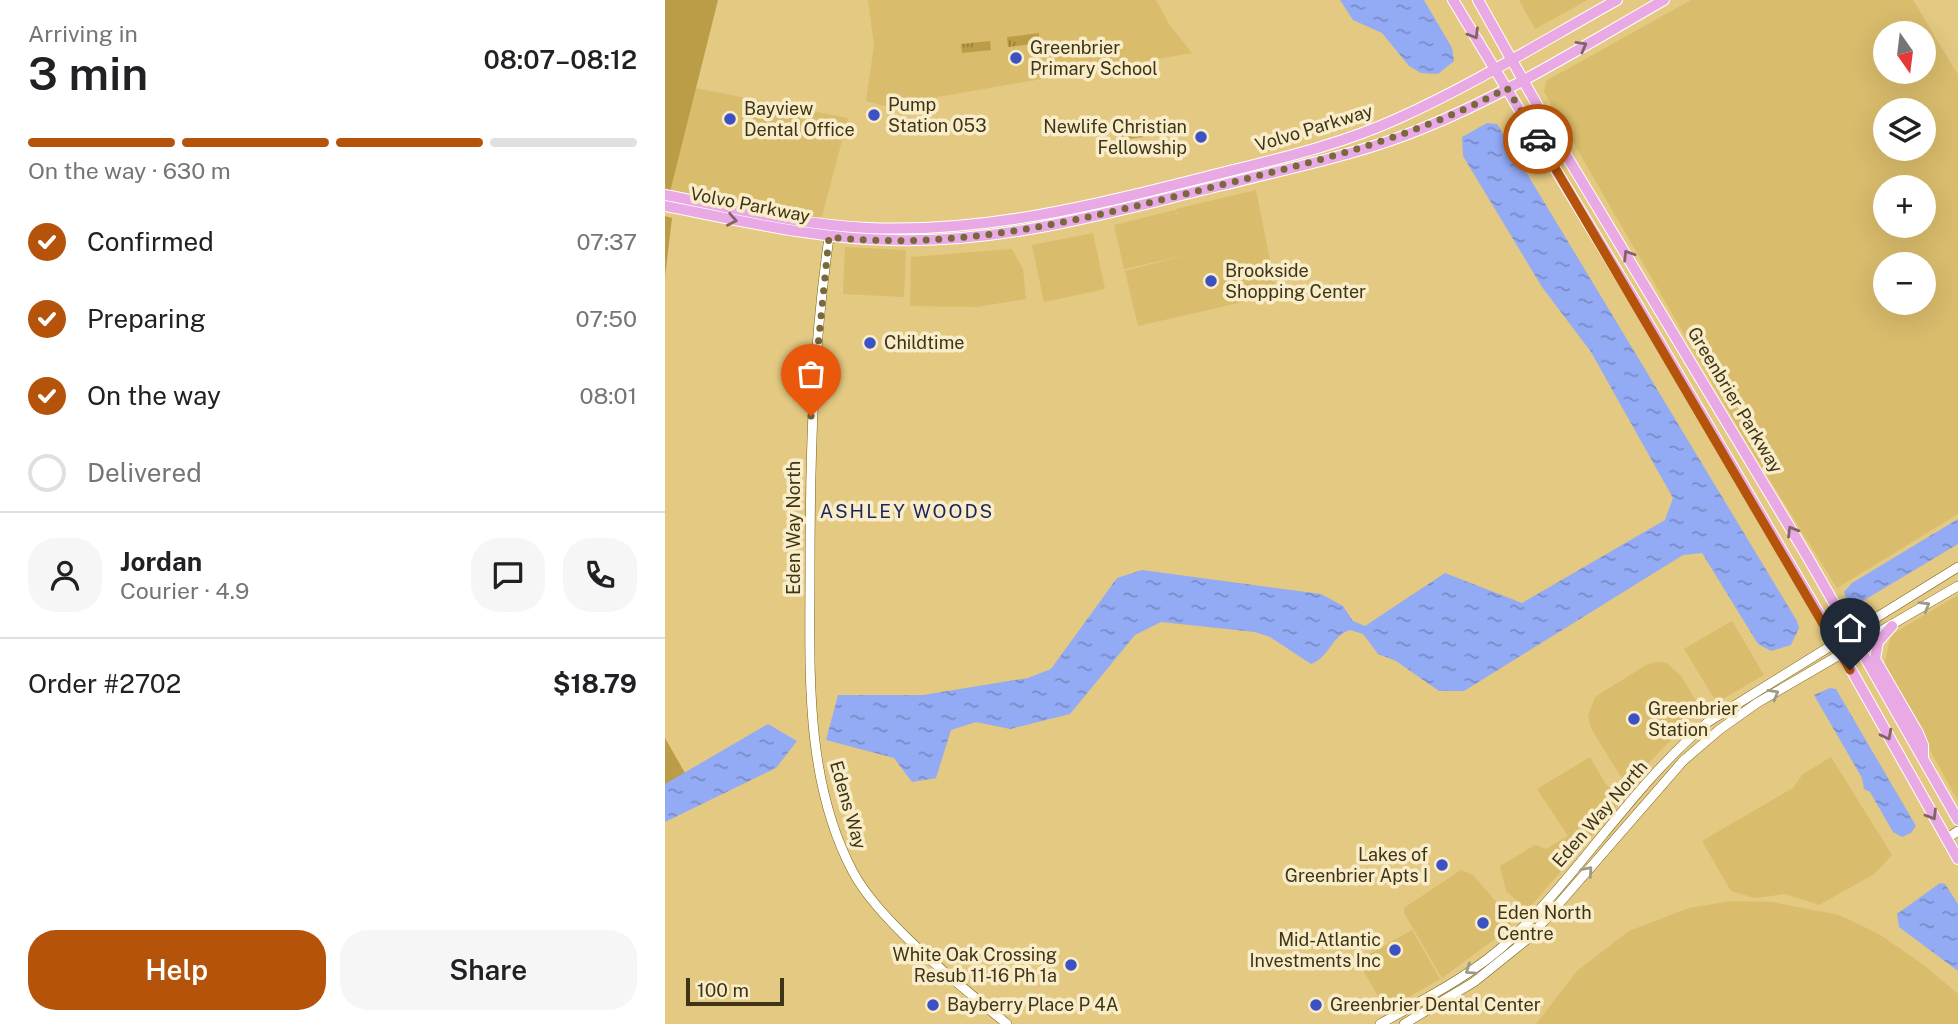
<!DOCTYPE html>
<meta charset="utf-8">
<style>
body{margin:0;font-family:"Public Sans",sans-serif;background:#f6f6f6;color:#202124;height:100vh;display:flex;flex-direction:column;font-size:26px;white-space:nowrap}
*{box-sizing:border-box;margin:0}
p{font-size:23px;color:#757577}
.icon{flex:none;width:38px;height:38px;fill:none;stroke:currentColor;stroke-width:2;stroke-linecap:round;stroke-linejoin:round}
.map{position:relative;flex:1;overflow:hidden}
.drawer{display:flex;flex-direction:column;background:#fff;width:665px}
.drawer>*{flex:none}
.needle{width:46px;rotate:166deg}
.fabs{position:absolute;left:1208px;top:21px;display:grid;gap:14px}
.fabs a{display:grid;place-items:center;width:63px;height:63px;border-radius:50%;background:#fff;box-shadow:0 7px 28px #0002;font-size:35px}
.scale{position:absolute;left:21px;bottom:18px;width:98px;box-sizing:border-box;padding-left:7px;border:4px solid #3e3416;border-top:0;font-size:19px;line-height:24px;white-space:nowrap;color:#3e3416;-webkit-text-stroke:5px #f8ecc9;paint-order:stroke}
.pin{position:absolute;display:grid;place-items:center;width:60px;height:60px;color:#fff;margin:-72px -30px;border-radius:50% 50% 50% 0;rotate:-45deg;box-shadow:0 0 7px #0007}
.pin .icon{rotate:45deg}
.courier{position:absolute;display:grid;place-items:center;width:70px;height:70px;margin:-35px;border:5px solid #b45309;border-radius:50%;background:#fff;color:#222;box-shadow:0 2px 9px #0007}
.overview em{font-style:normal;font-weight:600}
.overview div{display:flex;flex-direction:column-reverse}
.overview{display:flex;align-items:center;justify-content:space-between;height:119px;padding:0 28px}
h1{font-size:46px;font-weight:600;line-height:52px}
.bar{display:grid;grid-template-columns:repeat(4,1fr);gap:10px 7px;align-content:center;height:84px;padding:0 28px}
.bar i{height:9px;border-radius:5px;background:#e0e0e0}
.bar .current{background:#b45309}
.bar p{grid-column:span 4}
.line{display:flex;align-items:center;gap:18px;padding:0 28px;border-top:2px solid #e0e0e0}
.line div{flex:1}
.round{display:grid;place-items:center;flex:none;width:74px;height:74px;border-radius:28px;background:#f6f6f6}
ol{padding:0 28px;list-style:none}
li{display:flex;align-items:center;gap:21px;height:77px}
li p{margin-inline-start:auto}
li .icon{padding:7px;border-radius:50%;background:#b45309;color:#fff;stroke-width:4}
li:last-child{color:#757577}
li i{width:38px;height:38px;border:4px solid #e0e0e0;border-radius:50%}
.cta{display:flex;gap:14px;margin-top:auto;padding:14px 28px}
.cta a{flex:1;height:80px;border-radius:28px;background:#b45309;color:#fff;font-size:28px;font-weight:600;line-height:80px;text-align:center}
.cta a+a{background:#f6f6f6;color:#202124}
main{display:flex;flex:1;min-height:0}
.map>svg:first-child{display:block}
</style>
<main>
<section class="drawer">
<div class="overview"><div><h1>3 min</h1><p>Arriving in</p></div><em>08:07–08:12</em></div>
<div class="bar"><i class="current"></i><i class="current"></i><i class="current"></i><i></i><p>On the way · 630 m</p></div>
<ol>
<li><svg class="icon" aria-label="check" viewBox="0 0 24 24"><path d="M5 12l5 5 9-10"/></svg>Confirmed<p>07:37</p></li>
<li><svg class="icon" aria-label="check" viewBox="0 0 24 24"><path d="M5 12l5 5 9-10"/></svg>Preparing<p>07:50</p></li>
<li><svg class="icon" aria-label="check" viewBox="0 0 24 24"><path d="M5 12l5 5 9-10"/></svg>On the way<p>08:01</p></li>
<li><i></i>Delivered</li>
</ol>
<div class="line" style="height:126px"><a class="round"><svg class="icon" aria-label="person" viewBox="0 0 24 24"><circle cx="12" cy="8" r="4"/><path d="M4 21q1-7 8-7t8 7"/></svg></a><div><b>Jordan</b><p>Courier · 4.9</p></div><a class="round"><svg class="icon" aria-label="chat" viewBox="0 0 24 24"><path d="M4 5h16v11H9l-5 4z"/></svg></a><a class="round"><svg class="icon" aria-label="phone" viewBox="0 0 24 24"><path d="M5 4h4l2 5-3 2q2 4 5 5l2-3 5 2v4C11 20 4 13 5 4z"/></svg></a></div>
<div class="line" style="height:91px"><div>Order #2702</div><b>$18.79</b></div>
<div class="cta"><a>Help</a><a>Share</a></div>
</section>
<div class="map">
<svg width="1293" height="1024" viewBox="0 0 1293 1024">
<defs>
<pattern id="park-tufts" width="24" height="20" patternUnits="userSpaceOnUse" patternTransform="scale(1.75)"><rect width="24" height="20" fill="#bb9d47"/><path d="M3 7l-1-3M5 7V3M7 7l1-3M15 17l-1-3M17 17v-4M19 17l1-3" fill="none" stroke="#99813a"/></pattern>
<pattern id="water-ripples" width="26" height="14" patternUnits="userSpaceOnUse" patternTransform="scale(1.75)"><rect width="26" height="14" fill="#93aaf5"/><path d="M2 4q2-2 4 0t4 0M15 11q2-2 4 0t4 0" fill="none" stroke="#798bc5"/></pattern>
</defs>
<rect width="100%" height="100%" fill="#e3c982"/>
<g fill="#d9bc6c" fill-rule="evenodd">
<polygon points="203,0 491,0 504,24 527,53 220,106 201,101 209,45"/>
<polygon points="854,0 923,0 870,29"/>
<path d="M 1026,0 L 1248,0 L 1293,75 L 1293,514 L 1172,588 L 1082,443 L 879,92 L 881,81 ZM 1220,33 L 1258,33 L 1258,72 L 1220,72 ZM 1220,110 L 1258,110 L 1258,149 L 1220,149 ZM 1220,187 L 1258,187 L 1258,226 L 1220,226 ZM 1220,264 L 1258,264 L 1258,303 L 1220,303 Z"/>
<polygon points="30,88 183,118 157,216 149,219 5,192"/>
<polygon points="591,190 612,294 473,326 460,271 522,255 459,269 449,225 510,210 512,216 511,209"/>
<polygon points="428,233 440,289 379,302 367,245"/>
<polygon points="180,247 241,250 239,297 178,294"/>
<polygon points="347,249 358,269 361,299 311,307 245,306 246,257"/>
<polygon points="1293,595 1293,801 1219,666 1226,635"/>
<polygon points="1067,621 1099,675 1056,700 1049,698 1019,649"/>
<polygon points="991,662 1002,663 1016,676 1036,709 964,783 954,774 926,728 923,716 930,697 981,665"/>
<polygon points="925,757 940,783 953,796 954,804 866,906 860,908 841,891 835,866 870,845 881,849 903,836 872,789"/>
<polygon points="1166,757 1227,855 1209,874 1154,905 1120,894 1090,898 1066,891 1037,841 1128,788 1138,774"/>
<polygon points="796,870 808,875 845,918 846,927 777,978 739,913 739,908"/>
<polygon points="1067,901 1107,902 1174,915 1214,934 1260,966 1293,994 1293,1024 871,1024 912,971 964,931 1024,908"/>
<polygon points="747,930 775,979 727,1007 719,1006 699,972 701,956"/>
</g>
<g fill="#bb9d47">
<polygon points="0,0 53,0 5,192 0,191"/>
<polygon points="0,216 7,218 0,277"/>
<polygon points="0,738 28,787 0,802"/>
</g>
<g fill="url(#park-tufts)">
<polygon points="374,33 374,40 368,44 343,47 342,37"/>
<polygon points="325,41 326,50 297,53 296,44"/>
<polygon points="478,128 482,132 479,137 456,140 457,133"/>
</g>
<g fill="url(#water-ripples)">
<polygon points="675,0 759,0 787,48 789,61 773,74 756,73 744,66 717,33 688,20"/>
<path d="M 822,123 L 832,124 L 1132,621 L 1134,628 L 1126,645 L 1106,651 L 1093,644 L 1037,553 L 1018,555 L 799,691 L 774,691 L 731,661 L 713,654 L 698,634 L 685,630 C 667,635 664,658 646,664 L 605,637 L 590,632 L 496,622 L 470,635 L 405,714 L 345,729 L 311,722 L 286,730 L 271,778 L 247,782 L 229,758 L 161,740 L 173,695 L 258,695 L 363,678 L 386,669 L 452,578 L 477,570 L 656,594 L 678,606 L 688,621 L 700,626 L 780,573 L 857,603 L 1000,520 L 1008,498 L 926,352 L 877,287 L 798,156 L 797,137 Z"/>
<polygon points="1293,519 1293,544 1196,602 1182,600 1179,592 1187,583"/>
<polygon points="1165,688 1171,689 1251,826 1246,833 1237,837 1228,832 1205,792 1199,789 1197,778 1149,695"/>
<polygon points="103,724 132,741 111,768 0,822 0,784"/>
<polygon points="1275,883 1280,884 1293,904 1293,971 1234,927 1232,914"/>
</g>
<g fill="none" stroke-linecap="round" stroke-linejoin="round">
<defs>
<g id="minor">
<path d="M 165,231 C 148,343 145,456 145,570 C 145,670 139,780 188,872 C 216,924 295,985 342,1024"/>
<polyline points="1281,839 1293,831"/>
<path d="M 715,1024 C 759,999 808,975 845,940 C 916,872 968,785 1043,722 L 1293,567"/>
<polyline points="739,1024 809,982 865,937 1018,761 1054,730 1092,703 1293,586"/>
</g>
<g id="major">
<polyline points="788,0 969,299 1166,634 1293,859"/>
<polyline points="813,0 889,135 1142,556 1293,820"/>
<path d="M 0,195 C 67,208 135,225 203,228 C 319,233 426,206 537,178 C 603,161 671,147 734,118 C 809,84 880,40 952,0"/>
<path d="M 0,206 C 77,221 151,239 230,240 C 343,243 449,211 558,185 C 624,168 693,155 756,129 C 841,95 920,45 999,0"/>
<polyline points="1227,626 1213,642 1210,659 1253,733 1258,745 1258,758"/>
</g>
</defs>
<use href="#minor" stroke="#786012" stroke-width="10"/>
<use href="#major" stroke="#fff" stroke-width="12"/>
<use href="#minor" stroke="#fff" stroke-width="9"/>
<use href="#major" stroke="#e9a9e4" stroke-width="10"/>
</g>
<defs><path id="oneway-chevron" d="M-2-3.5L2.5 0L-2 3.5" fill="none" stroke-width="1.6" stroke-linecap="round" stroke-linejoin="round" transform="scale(1.75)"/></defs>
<g stroke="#826368">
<use href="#oneway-chevron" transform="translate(809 34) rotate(59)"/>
<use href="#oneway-chevron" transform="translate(917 46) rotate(-29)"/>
<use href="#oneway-chevron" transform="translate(67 220) rotate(11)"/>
<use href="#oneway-chevron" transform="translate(963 255) rotate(-122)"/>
<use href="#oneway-chevron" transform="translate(1127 531) rotate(-121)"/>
<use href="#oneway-chevron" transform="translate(1222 735) rotate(63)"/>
<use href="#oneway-chevron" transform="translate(1267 815) rotate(59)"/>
</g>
<g stroke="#9e9a8a">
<use href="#oneway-chevron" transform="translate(1260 606) rotate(-31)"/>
<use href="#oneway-chevron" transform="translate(1109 694) rotate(-30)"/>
<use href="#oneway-chevron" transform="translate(923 871) rotate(-49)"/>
<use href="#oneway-chevron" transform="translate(805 970) rotate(146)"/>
</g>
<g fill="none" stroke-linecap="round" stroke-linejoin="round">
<path stroke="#78683c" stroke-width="7" stroke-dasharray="0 12.6" d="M 146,416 L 164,237 C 298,252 423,218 552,186 C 652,161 750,138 842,88 L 873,139"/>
<polyline stroke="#b45309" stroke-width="9" points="873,139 1185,670"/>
</g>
<g fill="#3c51c4" stroke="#f8ecc9" stroke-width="2.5">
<circle cx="351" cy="58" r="7"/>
<circle cx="209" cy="115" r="7"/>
<circle cx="65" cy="119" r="7"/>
<circle cx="536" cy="137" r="7"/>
<circle cx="546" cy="281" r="7"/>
<circle cx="205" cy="343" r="7"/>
<circle cx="969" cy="719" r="7"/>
<circle cx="777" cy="865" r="7"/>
<circle cx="818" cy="923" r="7"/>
<circle cx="730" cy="950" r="7"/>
<circle cx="406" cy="965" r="7"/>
<circle cx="268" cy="1005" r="7"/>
<circle cx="651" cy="1005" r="7"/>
</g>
<g text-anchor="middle" stroke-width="7" stroke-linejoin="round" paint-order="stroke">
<g font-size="18" fill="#3e3416" stroke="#f8ecc9" text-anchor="start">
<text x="365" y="54">Greenbrier<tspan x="365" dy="21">Primary School</tspan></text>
<text x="223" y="111">Pump<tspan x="223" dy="21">Station 053</tspan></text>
<text x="79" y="115">Bayview<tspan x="79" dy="21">Dental Office</tspan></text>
<text x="522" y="133" text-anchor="end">Newlife Christian<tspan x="522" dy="21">Fellowship</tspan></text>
<text x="560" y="277">Brookside<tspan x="560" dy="21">Shopping Center</tspan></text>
<text x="219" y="349">Childtime</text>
<text x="983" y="715">Greenbrier<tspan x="983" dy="21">Station</tspan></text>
<text x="763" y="861" text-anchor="end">Lakes of<tspan x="763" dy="21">Greenbrier Apts I</tspan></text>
<text x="832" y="919">Eden North<tspan x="832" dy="21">Centre</tspan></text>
<text x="716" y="946" text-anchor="end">Mid-Atlantic<tspan x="716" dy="21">Investments Inc</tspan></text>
<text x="392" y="961" text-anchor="end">White Oak Crossing<tspan x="392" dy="21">Resub 11-16 Ph 1a</tspan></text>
<text x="282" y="1011">Bayberry Place P 4A</text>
<text x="665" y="1011">Greenbrier Dental Center</text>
</g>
<g font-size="18" fill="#3e3416" stroke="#f8ecc9">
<text transform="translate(649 128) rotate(-17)" y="6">Volvo Parkway</text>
<text transform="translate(85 205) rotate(11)" y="6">Volvo Parkway</text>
<text transform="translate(1070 400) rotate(59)" y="6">Greenbrier Parkway</text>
<text transform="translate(129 528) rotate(-90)" y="6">Eden Way North</text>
<text transform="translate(183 805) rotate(74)" y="6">Edens Way</text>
<text transform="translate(935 814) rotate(-49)" y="6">Eden Way North</text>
</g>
<g font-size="19" letter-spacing="2" fill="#19255c" stroke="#f8ecc9">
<text x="242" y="518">ASHLEY WOODS</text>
</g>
</g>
</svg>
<div class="fabs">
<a><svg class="needle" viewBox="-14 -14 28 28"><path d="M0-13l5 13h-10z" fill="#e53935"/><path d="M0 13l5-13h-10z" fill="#757577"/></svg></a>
<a><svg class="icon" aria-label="layers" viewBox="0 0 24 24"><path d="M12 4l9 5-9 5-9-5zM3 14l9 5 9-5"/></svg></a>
<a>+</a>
<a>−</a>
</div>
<div class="scale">100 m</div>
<div class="pin" style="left:146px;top:416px;background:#ea580c"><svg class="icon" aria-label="bag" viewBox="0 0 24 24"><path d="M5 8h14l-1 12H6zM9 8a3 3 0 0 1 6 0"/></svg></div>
<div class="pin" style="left:1185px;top:670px;background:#1f2937"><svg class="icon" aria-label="home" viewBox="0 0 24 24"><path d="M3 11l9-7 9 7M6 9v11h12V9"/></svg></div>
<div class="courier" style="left:873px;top:139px"><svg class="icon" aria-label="car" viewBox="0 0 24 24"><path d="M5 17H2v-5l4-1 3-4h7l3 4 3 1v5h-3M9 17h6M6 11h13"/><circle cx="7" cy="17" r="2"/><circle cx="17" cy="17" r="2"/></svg></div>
</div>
</main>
